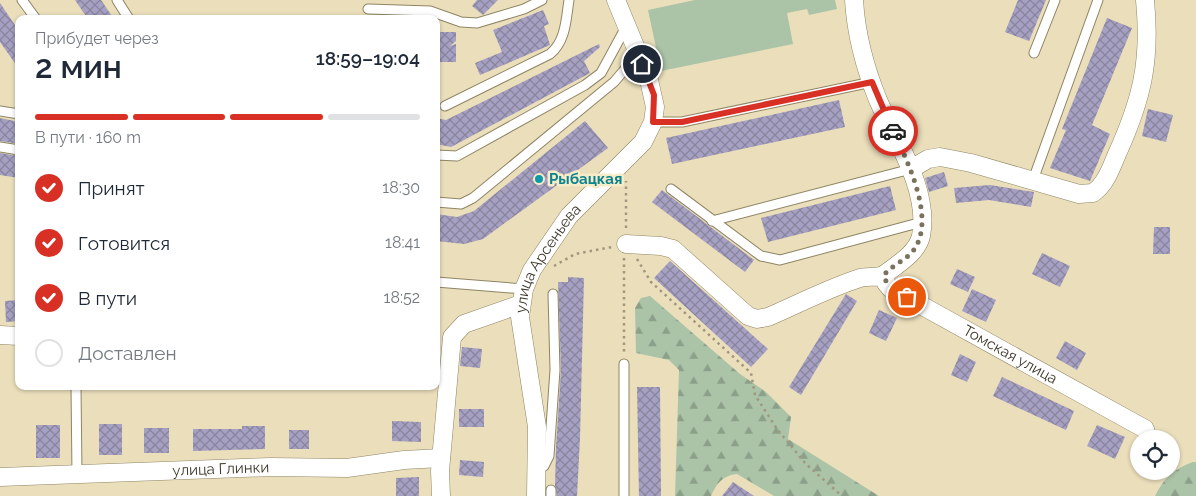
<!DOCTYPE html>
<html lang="ru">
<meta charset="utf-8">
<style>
body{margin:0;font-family:Raleway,sans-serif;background:#f2f2f3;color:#1f2937;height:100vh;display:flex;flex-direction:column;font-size:19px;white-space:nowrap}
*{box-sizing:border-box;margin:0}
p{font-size:16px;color:#747a83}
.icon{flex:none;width:28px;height:28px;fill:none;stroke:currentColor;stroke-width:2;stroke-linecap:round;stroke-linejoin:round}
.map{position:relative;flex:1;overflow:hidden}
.sheet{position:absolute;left:15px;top:15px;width:425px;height:375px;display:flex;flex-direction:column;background:#fff;border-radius:10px;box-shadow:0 1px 4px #0004}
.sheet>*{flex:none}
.fabs{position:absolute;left:1130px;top:430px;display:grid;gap:10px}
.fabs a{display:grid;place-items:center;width:50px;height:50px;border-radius:50%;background:#fff;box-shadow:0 1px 4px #0004;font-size:25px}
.pin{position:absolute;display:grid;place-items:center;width:42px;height:42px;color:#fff;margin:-21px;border:2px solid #fff;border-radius:50%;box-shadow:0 1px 5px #0007}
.courier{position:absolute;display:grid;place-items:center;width:50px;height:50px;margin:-25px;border:4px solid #d93025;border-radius:50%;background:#fff;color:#222;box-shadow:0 1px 6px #0007}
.head em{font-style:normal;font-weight:600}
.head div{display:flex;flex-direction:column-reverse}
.head{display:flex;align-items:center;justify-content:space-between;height:85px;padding:0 20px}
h1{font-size:32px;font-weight:600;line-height:38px}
.bar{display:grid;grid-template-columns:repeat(4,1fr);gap:8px 5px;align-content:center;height:60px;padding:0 20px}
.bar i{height:6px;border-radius:4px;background:#e0e1e3}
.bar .active{background:#d93025}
.bar p{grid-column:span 4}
ol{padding:0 20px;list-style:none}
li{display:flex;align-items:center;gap:15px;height:55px}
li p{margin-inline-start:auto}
li .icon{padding:5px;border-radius:50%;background:#d93025;color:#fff;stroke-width:4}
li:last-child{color:#747a83}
li i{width:28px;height:28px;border:2px solid #e0e1e3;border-radius:50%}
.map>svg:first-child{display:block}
</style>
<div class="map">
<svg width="1196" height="496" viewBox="0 0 1196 496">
<defs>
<pattern id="forest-firs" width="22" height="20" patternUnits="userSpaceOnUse" patternTransform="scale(1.25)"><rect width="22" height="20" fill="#abc4a8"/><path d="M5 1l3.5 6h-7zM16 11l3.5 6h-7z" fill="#8ca089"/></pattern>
<pattern id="building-cross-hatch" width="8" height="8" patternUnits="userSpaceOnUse" patternTransform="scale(1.25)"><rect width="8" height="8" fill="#a6a1c2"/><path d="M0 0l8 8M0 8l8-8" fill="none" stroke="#88849e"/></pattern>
</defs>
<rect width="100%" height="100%" fill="#eadebb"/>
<g fill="url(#forest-firs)">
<path d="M 650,296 L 740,374 L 766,392 L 791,417 L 788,439 L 879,496 L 774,496 L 737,474 C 723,475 716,484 711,496 L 675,496 L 679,370 L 669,360 L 636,353 L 635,308 L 641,298 Z"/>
<path d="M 1193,462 L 1196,462 L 1196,496 L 1155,496 C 1163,479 1175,468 1193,462 Z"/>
</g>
<polygon fill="#abc4a8" points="695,0 835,0 837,9 809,15 807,9 787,13 793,44 661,71 648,10"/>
<g fill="url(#building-cross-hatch)">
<polygon points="75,0 101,0 114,19 88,19"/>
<polygon points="477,0 498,0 483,15 472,6"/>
<polygon points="1018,0 1046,0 1029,41 1005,32"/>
<polygon points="0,3 19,31 19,69 0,42"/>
<polygon points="543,10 549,24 544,26 550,45 480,75 475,63 502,52 493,30"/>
<polygon points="1107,18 1132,28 1092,125 1110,134 1090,181 1050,168 1066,130 1062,129"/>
<polygon points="436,32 456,32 456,41 450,46 456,44 456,62 436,62"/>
<polygon points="599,44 600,47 584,61 590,73 451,147 436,144 436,118 446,120"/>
<polygon points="839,100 845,127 672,164 666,138"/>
<polygon points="1148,109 1173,115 1166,142 1142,136"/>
<polygon points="0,118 19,122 19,144 0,141"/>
<polygon points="585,121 608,148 483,239 464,244 436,241 436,214 457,217 474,211"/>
<polygon points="0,153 19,156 19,178 0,175"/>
<polygon points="944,172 948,186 929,192 925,178"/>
<polygon points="990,185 1034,192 1031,207 989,200 956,203 954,188"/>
<polygon points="890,186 896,210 768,242 761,218"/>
<polygon points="662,190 754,260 745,272 652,202"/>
<polygon points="1154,227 1170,227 1170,254 1153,254"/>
<polygon points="1042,253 1070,266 1060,287 1032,274"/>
<polygon points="670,261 768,349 751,367 654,278"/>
<polygon points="957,269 975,277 968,292 950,284"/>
<polygon points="568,277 584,278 580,438 577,496 557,496 555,485 556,447 561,370 558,282 568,282"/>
<polygon points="972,289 996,300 986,322 962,311"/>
<polygon points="846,294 857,301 801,395 789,387"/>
<polygon points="19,300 19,321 6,322 5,301"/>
<polygon points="879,310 897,318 886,341 869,333"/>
<polygon points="1065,341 1086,353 1077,370 1056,358"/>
<polygon points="462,347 482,349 480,368 460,366"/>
<polygon points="960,354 976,362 967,382 951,375"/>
<polygon points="1002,377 1074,411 1066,430 993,396"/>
<polygon points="637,387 660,387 661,496 639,496"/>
<rect x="459" y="409" width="25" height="18"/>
<polygon points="392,421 421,422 421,442 392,441"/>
<rect x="99" y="424" width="23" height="31"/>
<rect x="36" y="425" width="24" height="33"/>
<polygon points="1097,425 1125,437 1115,459 1087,446"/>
<polygon points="242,426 265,426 265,449 193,451 193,429 242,429"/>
<rect x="144" y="428" width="25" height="25"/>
<rect x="289" y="430" width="20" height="19"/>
<polygon points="460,460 484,462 483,477 459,475"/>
<polygon points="419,477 419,496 396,496 396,478"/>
<polygon points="733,482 754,496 722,496"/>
</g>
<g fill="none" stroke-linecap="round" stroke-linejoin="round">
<defs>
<g id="lane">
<polyline points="22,0 36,19"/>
<polyline points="117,0 129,19"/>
<polyline points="368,9 430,11 461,22 477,23 524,9 542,0"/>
<polyline points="1034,53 1055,0"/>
<path d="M 445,106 L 550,54 C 566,41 566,19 569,0"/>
<polyline points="0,111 19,114"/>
<polyline points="653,122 682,122 872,82"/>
<polyline points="0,147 19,150"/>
<polyline points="436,155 457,156 585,85 601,73 626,27"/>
<polyline points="1033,180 1098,0"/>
<polyline points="671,189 761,256 780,260 922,222"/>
<polyline points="436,202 461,204 473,198 614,82 626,68 636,49"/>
<polyline points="712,221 911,169"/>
<polyline points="436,282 524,289"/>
<polyline points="624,364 624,496"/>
<polyline points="76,386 77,475"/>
<polyline points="538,470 544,466 549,456 550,441 555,370 553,294"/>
<polyline points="551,490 551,496"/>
</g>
<g id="street">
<path d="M 911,169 L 928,159 L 940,157 L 971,163 L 1079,194 L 1093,193 C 1106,184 1111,168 1117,154 C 1142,99 1151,61 1145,0"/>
<path d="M 626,244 L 661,246 L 673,249 L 748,316 L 757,319 L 768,317 C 798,304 829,288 860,278 C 867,276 880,278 885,274 C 898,264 917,253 921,236 C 930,190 895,139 878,100 C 865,68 856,34 854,0"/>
<path id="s1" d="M 884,275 L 886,283 L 890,288 L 1145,429"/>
<polyline points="0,335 19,336"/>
<path id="s2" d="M 0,477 L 271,467 L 347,468 L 404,460 L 441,458"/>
<polyline points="441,496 440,471 452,337 464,324 521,304"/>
<path id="s3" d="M 536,496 L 537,427 L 520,317 L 524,289 L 532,270 L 569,216 L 643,142 L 653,122 L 655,107 L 649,80 L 616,0"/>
</g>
</defs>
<use href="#lane" stroke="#8f8564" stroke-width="11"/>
<use href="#street" stroke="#8f8564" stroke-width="19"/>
<g stroke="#a0977d" stroke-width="2.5" stroke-dasharray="2.5 4" stroke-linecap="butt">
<polyline points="626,228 626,181"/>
<polyline points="624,258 624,353"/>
<polyline points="637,259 651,282 751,373 755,395 777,429 806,464 842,496"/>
<polyline points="554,266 575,254 612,247"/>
</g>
<use href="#lane" stroke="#fff" stroke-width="9"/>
<use href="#street" stroke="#fff" stroke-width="18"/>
</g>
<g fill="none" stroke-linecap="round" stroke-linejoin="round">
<path stroke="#79725d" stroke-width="5" stroke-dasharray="0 9" d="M 893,131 C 907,160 937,220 913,251 C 905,261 892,265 884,275 C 887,289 896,291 907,297"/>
<polyline stroke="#d93025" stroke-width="6" points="642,64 654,95 653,122 682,122 872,82 893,131"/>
</g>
<circle fill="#0f9aa8" stroke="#f7ecc8" stroke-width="2" cx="539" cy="179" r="5"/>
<g text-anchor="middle" stroke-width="5" stroke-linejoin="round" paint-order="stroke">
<g font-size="15" font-weight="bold" fill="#0d838f" stroke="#f7ecc8" text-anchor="start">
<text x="549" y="184">Рыбацкая</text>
</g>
<g font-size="15" fill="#3c382a" stroke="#f7ecc8">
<text dy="5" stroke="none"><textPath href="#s3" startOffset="246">улица Арсеньева</textPath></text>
<text dy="5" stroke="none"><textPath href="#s1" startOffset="152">Томская улица</textPath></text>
<text dy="5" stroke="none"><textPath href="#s2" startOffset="221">улица Глинки</textPath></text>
</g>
</g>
</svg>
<div class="fabs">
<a><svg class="icon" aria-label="locate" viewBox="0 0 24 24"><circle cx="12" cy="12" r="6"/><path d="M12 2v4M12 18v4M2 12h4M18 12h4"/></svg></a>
</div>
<div class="pin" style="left:907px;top:297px;background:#ea580c"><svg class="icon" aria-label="bag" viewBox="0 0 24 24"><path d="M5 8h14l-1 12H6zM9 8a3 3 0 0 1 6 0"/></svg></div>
<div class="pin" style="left:642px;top:64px;background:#1f2937"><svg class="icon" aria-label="home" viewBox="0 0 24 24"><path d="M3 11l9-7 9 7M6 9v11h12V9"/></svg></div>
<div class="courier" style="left:893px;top:131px"><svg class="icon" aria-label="car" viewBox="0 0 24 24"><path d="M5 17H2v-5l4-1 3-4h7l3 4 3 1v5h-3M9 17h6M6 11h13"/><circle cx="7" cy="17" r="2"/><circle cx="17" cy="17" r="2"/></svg></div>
<section class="sheet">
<div class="head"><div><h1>2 мин</h1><p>Прибудет через</p></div><em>18:59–19:04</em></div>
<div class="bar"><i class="active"></i><i class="active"></i><i class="active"></i><i></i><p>В пути · 160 m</p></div>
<ol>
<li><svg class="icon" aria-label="check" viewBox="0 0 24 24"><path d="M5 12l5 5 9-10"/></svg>Принят<p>18:30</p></li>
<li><svg class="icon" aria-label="check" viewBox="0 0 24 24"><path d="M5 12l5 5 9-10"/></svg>Готовится<p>18:41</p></li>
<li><svg class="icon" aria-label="check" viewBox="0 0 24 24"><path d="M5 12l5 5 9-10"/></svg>В пути<p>18:52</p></li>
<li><i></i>Доставлен</li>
</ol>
</section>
</div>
